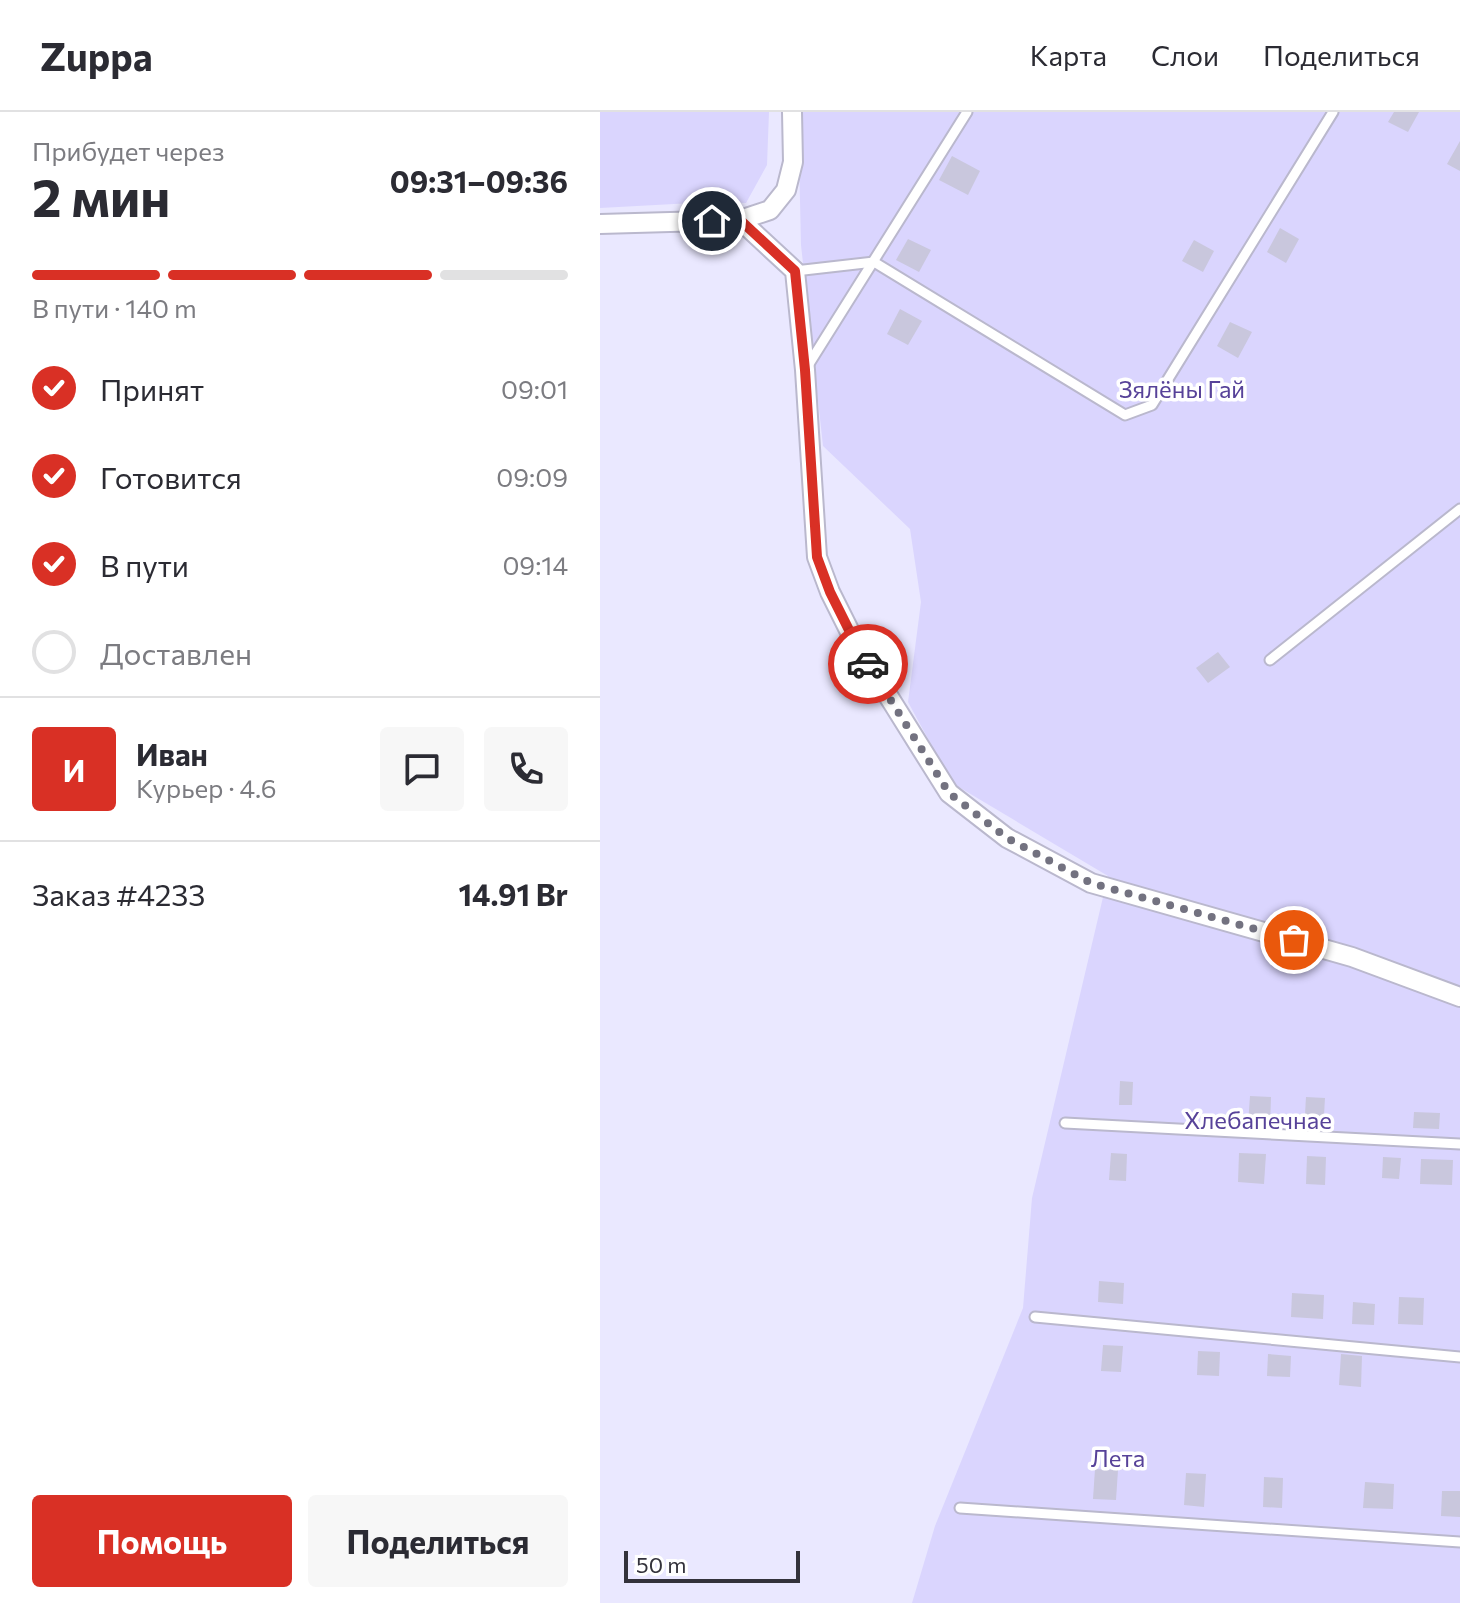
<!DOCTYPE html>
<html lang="ru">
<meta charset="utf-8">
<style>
body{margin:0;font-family:Commissioner,sans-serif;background:#f7f7f7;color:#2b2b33;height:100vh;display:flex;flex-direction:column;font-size:30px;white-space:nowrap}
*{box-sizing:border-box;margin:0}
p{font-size:26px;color:#7c7c81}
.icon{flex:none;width:44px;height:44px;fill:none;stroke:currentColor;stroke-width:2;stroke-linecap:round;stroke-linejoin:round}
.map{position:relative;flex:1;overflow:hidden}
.drawer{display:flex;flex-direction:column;background:#fff;width:600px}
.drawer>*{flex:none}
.scale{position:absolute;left:24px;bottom:20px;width:176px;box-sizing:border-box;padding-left:8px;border:4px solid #33323b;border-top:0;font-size:22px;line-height:28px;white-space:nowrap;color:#33323b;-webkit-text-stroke:6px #fff;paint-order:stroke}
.pin{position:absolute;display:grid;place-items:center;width:68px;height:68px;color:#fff;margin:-34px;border:4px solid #fff;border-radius:50%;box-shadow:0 2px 8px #0007}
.courier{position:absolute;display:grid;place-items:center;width:80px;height:80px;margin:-40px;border:6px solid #d93025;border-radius:50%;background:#fff;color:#222;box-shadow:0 2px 10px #0007}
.overview em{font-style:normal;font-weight:700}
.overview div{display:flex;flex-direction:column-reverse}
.overview{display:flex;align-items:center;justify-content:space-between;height:136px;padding:0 32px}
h1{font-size:52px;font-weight:700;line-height:60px}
.bar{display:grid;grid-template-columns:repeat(4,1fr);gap:12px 8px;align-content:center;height:96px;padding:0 32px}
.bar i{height:10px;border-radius:6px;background:#e1e1e2}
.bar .selected{background:#d93025}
.bar p{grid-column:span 4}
.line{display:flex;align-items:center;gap:20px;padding:0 32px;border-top:2px solid #e1e1e2}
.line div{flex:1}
.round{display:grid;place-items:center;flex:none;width:84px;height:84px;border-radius:8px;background:#f7f7f7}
ol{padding:0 32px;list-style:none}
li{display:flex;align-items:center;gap:24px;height:88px}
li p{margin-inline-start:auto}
li .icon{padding:8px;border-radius:50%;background:#d93025;color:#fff;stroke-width:4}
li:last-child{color:#7c7c81}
li i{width:44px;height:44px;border:4px solid #e1e1e2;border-radius:50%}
.primary-button{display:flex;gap:16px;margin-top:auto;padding:16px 32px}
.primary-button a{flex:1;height:92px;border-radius:8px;background:#d93025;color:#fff;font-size:32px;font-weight:700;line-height:92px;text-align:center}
.primary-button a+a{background:#f7f7f7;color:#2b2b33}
header{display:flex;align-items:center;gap:48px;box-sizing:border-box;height:112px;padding:0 40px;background:#fff;border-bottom:2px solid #e1e1e2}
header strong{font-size:38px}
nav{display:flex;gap:44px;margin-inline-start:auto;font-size:28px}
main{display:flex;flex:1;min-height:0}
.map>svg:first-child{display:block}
</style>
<header>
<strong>Zuppa</strong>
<nav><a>Карта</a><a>Слои</a><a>Поделиться</a></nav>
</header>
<main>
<section class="drawer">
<div class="overview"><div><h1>2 мин</h1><p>Прибудет через</p></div><em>09:31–09:36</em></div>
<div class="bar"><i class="selected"></i><i class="selected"></i><i class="selected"></i><i></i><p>В пути · 140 m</p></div>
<ol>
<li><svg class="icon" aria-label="check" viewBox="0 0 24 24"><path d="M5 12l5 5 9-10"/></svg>Принят<p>09:01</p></li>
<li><svg class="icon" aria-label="check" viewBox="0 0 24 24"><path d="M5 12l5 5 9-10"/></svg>Готовится<p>09:09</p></li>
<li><svg class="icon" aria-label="check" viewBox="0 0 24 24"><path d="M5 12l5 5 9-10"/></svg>В пути<p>09:14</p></li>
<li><i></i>Доставлен</li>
</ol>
<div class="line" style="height:144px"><b class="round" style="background:#d93025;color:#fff">И</b><div><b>Иван</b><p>Курьер · 4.6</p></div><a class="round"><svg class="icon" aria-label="chat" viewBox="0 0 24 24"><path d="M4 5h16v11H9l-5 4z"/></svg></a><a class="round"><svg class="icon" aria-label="phone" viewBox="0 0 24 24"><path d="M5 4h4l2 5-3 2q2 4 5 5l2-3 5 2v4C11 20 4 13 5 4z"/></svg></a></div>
<div class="line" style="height:104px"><div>Заказ #4233</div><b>14.91 Br</b></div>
<div class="primary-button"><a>Помощь</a><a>Поделиться</a></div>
</section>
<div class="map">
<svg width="860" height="1491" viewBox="0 0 860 1491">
<rect width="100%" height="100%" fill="#eae8ff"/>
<g fill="#dad5fe">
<polygon points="0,0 169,0 167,53 146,91 111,90 0,96"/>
<polygon points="198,0 860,0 860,1491 312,1491 335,1414 423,1196 432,1086 508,764 352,671 308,590 321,490 310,417 223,334 201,133"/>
</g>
<g fill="#c9c7dd">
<polygon points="794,0 819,0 808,20 788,10"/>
<polygon points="860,29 860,59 847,52"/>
<polygon points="352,44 380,59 368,83 339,68"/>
<polygon points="680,116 699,127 686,151 667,140"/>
<polygon points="308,127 331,138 319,160 296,148"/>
<polygon points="594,128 614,139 603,160 582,149"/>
<polygon points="300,197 322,209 308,233 287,222"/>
<polygon points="630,210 652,220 638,246 617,234"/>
<polygon points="618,540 630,555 608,571 596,556"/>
<polygon points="520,969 533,970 532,993 519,993"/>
<polygon points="650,984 671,985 670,1015 648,1013"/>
<polygon points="706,985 725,986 723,1020 704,1019"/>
<polygon points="814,1000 840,1001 839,1017 813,1016"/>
<polygon points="511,1041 527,1042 526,1069 509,1068"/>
<polygon points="639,1041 666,1042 664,1072 638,1070"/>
<polygon points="707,1044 726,1045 725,1073 706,1072"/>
<polygon points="783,1045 801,1046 799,1067 782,1066"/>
<polygon points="821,1047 853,1048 852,1073 820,1072"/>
<polygon points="499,1169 524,1171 523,1192 498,1190"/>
<polygon points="692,1181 724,1183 723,1207 691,1205"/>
<polygon points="799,1185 824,1186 823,1213 798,1212"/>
<polygon points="753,1190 775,1192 774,1213 752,1212"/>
<polygon points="503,1233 523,1234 521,1260 501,1259"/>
<polygon points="598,1239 620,1240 619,1264 597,1263"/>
<polygon points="668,1242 691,1244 690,1265 667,1264"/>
<polygon points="741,1242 762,1244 761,1275 739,1273"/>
<polygon points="495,1357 518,1358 516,1388 493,1387"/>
<polygon points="586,1361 606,1362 604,1395 584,1393"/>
<polygon points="664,1365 683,1366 682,1396 663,1395"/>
<polygon points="765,1370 794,1372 793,1397 763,1396"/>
<polygon points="842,1379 860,1379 860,1405 841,1404"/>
</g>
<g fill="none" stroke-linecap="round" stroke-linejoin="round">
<defs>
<g id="lane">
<polyline points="195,159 274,150 525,303 552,293 733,0"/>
<polyline points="207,255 367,0"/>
<polyline points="670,548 860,397"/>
<polyline points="465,1011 860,1032"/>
<polyline points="435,1205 860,1245"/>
<polyline points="360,1396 860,1430"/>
</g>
<g id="street">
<polyline points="140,108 195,159 205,258 217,445 230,480 257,534 349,681 407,726 491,771 752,845 860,885"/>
<polyline points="0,112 140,108 170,98 186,78 193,50 192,0"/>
</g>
</defs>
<use href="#lane" stroke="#bab8cd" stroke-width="13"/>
<use href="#street" stroke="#bab8cd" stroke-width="22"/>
<use href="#lane" stroke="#fff" stroke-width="9"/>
<use href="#street" stroke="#fff" stroke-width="18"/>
</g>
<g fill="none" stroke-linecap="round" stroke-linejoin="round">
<polyline stroke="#737280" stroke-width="8" stroke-dasharray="0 14.4" points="268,552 349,681 407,726 491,771 694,828"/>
<polyline stroke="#d93025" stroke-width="10" points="112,109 140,108 195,159 205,258 217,445 230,480 257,534 268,552"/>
</g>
<g text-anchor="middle" stroke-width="7" stroke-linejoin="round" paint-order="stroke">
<g font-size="24" fill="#574299" stroke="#fff">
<text x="582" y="286">Зялёны Гай</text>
<text x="658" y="1017">Хлебапечнае</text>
<text x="518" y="1355">Лета</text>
</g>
</g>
</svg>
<div class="scale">50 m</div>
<div class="pin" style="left:694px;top:828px;background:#ea580c"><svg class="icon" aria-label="bag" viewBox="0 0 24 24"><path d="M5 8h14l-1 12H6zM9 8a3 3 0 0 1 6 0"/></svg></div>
<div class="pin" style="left:112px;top:109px;background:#1f2937"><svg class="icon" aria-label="home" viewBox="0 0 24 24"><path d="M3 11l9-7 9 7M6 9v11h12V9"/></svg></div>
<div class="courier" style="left:268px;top:552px"><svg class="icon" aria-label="car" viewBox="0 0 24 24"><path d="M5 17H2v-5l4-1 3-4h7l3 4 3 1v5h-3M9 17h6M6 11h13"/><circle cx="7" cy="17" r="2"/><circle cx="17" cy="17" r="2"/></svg></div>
</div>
</main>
